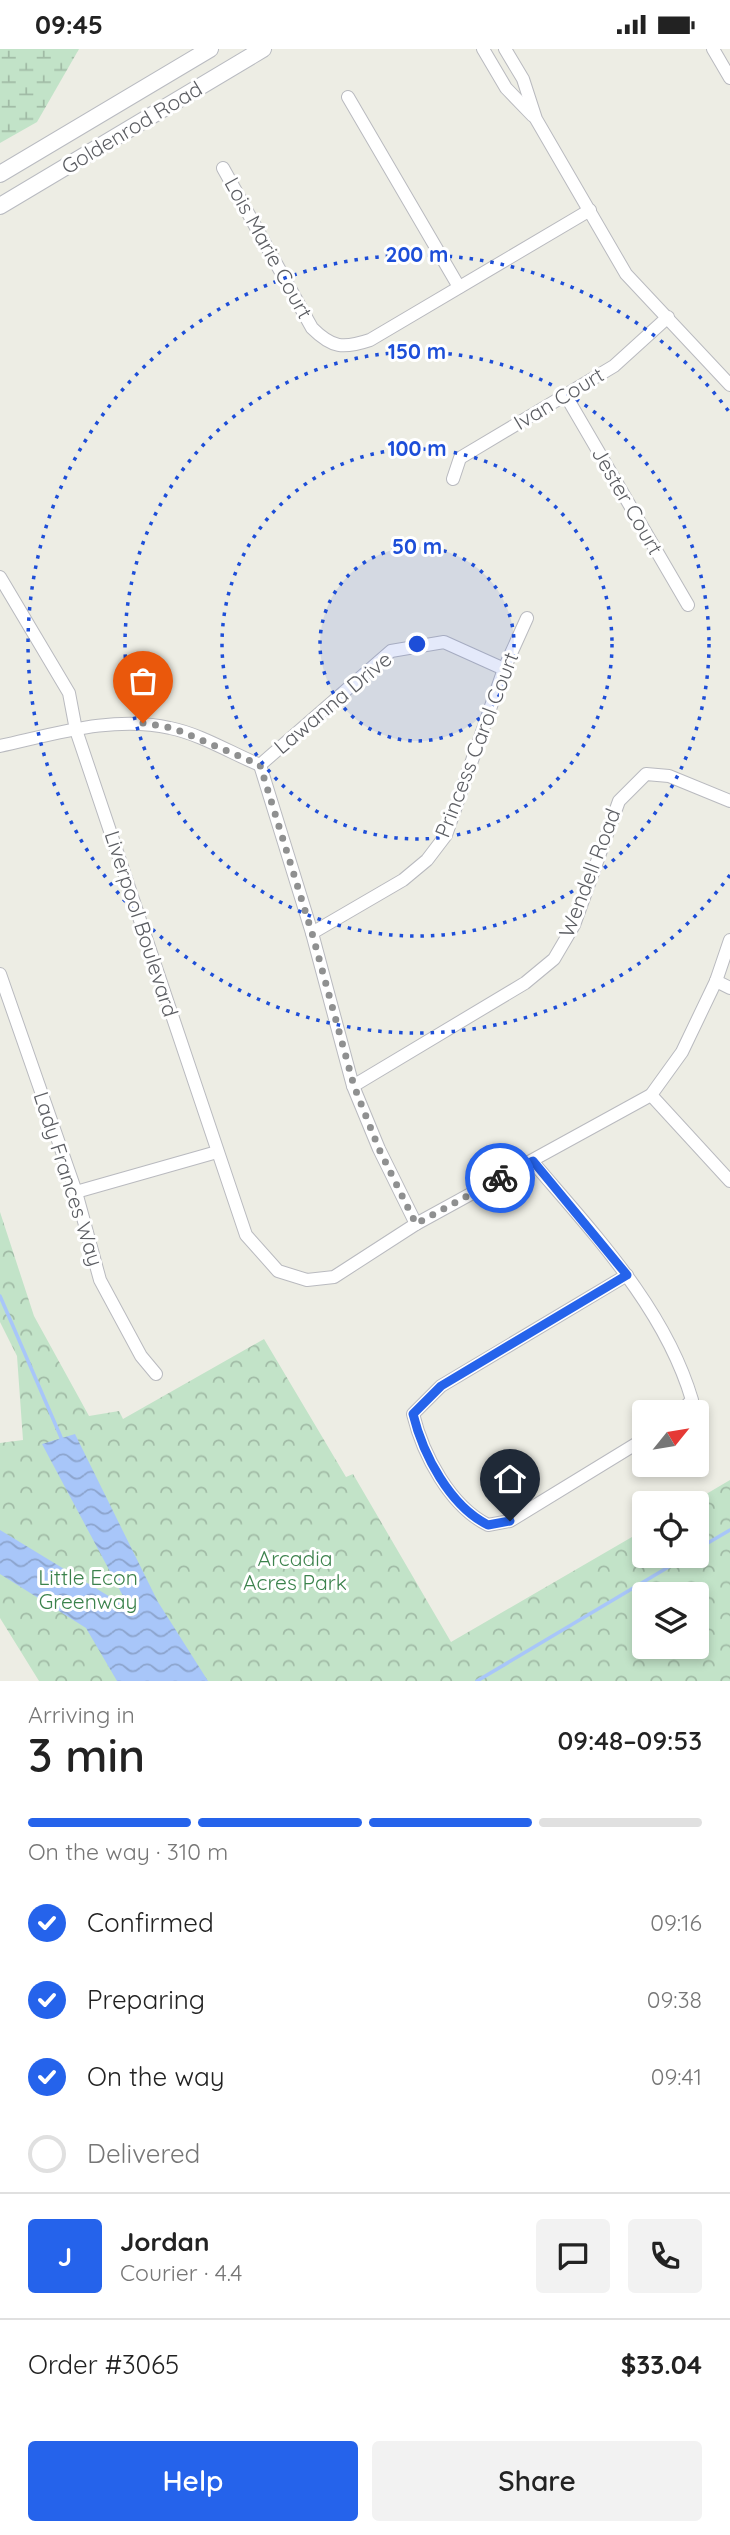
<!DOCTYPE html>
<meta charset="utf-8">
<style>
body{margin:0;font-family:Quicksand,sans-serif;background:#f2f2f2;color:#222;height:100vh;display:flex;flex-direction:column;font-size:26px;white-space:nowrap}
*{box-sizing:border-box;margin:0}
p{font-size:23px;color:#767676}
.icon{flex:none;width:38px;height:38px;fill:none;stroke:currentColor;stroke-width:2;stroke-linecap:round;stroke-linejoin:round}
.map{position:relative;height:1632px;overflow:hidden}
.details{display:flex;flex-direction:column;background:#fff;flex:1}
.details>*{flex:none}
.needle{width:46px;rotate:60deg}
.tools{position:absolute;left:632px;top:1351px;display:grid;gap:14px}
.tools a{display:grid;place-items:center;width:77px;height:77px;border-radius:7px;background:#fff;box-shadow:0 4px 10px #0003;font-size:35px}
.pin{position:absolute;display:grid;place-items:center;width:60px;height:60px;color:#fff;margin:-72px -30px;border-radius:50% 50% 50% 0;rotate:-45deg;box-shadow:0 0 7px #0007}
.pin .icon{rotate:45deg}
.courier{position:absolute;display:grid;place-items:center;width:70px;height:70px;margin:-35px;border:5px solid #2563eb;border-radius:50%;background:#fff;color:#222;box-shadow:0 2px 9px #0007}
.overview em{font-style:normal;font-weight:600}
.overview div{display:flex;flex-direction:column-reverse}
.overview{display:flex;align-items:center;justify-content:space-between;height:119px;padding:0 28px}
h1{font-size:46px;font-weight:600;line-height:52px}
.bar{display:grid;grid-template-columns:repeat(4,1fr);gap:10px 7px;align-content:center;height:84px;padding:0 28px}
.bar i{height:9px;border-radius:5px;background:#e0e0e0}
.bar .current{background:#2563eb}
.bar p{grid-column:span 4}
.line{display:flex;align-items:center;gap:18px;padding:0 28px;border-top:2px solid #e0e0e0}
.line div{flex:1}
.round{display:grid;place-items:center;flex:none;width:74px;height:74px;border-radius:7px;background:#f2f2f2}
ol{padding:0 28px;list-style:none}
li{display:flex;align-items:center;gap:21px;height:77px}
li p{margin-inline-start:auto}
li .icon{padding:7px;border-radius:50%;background:#2563eb;color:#fff;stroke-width:4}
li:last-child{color:#767676}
li i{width:38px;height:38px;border:4px solid #e0e0e0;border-radius:50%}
.action{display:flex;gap:14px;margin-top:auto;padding:14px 28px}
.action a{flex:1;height:80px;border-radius:7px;background:#2563eb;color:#fff;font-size:28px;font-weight:600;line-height:80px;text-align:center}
.action a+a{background:#f2f2f2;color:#222}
.status{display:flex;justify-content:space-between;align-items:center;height:49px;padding:0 35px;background:#fff;direction:ltr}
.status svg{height:19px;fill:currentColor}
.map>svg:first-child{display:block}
</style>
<div class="status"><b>09:45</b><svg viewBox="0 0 49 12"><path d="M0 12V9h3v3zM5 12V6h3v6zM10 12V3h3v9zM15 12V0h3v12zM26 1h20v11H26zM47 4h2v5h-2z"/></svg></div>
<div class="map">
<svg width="730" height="1632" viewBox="0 0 730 1632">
<defs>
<pattern id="wetland-marsh" width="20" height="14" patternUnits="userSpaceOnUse" patternTransform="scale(1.75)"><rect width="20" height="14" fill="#c2e3c8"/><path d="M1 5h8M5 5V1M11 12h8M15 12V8" fill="none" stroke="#a1bba6"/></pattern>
<pattern id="park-crowns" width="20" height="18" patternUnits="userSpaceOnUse" patternTransform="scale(1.75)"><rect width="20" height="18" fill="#c2e3c8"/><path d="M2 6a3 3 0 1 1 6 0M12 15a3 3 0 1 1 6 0" fill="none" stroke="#a1bba6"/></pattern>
<pattern id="water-waves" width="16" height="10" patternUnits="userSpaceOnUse" patternTransform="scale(1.75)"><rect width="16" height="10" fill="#a8c6f9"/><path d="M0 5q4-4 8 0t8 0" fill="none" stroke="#8ca4cd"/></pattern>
</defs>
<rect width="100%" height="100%" fill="#edede4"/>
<polygon fill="url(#wetland-marsh)" points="0,0 79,0 37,73 0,94"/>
<path fill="url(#park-crowns)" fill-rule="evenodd" d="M 0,1163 L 34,1267 L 89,1367 L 119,1362 L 123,1370 L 264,1290 L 346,1428 L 353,1425 L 451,1593 L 644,1481 L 644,1507 L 696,1507 L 696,1454 L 691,1454 L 730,1431 L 730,1632 L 39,1632 L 0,1569 L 0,1394 L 23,1391 L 17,1307 L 0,1273 ZM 644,1545 L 696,1545 L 696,1598 L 644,1598 Z"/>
<polygon fill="url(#water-waves)" points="75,1385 158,1553 208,1632 117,1632 86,1579 0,1525 0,1481 130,1560 42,1395"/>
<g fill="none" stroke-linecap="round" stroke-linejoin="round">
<g stroke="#a8c6f9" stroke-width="3.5">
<polyline points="0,1247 63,1393"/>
<polyline points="696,1501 730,1481"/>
<polyline points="477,1632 687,1507"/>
</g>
<defs>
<g id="minor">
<polyline points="483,0 506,39 533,67"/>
<polyline points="505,0 523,30 536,70 626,225 730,336"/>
<polyline points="713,0 730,29"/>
<polyline points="348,48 459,238"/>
<path d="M 223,119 L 312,279 C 332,299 343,300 370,291 L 590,161"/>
<polyline points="566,347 688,556"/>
<polyline points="453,430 460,409 614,317 668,268"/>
<polyline points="0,528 69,644 76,681 246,1186 278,1222 307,1231 334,1228 416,1175 651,1046 682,1003 716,932 730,891"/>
<path d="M 0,697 C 55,685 114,666 170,679 C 200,685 231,704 260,716 L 391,602 L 444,593 L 504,620"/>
<polyline points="260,716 312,884 353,1037 379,1100 416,1175"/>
<polyline points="312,884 403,831 427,811 446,786 504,620 527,569"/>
<polyline points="0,925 76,1143 100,1231 141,1307 156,1325"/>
<polyline points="716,932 730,939"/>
<polyline points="353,1037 525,934 554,910 574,876 619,752 646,725 669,727 730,752"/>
<polyline points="651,1046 730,1132"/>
<path d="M 532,1112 C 593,1184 665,1259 692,1351 L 680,1363"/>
<polyline points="76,1143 217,1103"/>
<path d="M 627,1226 L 441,1337 L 413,1365 C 423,1406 450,1457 488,1476 L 510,1472 L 644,1390"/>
</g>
<g id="secondary">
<polyline points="0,125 210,0"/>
<polyline points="0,157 263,0"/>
</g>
</defs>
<use href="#minor" stroke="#b9babf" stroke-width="14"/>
<use href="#secondary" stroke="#b9bbc1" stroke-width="18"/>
<use href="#minor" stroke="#fff" stroke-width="12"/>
<use href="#secondary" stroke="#fff" stroke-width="16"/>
</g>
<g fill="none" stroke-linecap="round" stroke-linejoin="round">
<polyline stroke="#8f9090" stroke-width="7" stroke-dasharray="0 12.6" points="143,674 173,679 260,716 312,884 354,1037 379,1100 416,1175 500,1129"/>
<path stroke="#2563eb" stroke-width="9" d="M 500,1129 L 533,1112 L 627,1226 L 441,1337 L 413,1365 C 423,1406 450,1457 488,1476 L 510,1472"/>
</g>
<circle cx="417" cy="595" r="97" fill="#1d4ed8" fill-opacity=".12"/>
<g fill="none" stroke="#1d4ed8" stroke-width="3.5" stroke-dasharray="3.5 7">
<circle cx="417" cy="595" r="97"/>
<circle cx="417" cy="595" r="195"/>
<circle cx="417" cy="595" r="292"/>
<path d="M730 826A389 389 0 1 1 730 364"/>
</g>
<g text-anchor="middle" stroke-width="6" stroke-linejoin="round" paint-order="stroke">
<g font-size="21" fill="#5c5e63" stroke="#fff">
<text transform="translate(132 79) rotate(-31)" y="7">Goldenrod Road</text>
<text transform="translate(268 199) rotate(61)" y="7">Lois Marie Court</text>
<text transform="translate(559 350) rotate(-31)" y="7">Ivan Court</text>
<text transform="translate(627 452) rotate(60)" y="7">Jester Court</text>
<text transform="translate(333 654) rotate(-40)" y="7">Lawanna Drive</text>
<text transform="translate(477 696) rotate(-69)" y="7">Princess Carol Court</text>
<text transform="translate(590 824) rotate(-69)" y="7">Wendell Road</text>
<text transform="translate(141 875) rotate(72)" y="7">Liverpool Boulevard</text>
<text transform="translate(68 1130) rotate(72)" y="7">Lady Frances Way</text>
</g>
<g font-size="21" fill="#3b824c" stroke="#fff">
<text x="295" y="1517">Arcadia<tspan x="295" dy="24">Acres Park</tspan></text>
<text x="88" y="1536">Little Econ<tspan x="88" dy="24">Greenway</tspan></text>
</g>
</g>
<circle cx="417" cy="595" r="10" fill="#1d4ed8" stroke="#fff" stroke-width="3.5"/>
<g font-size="21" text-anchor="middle" font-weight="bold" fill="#1d4ed8" stroke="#fff" stroke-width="6" stroke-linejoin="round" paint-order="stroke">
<text x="417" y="213">200 m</text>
<text x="417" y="310">150 m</text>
<text x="417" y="407">100 m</text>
<text x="417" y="505">50 m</text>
</g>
</svg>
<div class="tools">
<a><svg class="needle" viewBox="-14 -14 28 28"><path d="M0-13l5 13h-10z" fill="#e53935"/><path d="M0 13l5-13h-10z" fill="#767676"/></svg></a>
<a><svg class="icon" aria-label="locate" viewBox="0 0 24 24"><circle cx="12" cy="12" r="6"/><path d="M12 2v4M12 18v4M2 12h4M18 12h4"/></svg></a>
<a><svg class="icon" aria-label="layers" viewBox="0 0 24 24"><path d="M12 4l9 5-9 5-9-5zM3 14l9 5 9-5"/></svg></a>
</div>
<div class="pin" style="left:143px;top:674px;background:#ea580c"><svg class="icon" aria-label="bag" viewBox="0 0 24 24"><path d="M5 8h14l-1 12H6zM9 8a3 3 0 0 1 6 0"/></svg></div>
<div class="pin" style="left:510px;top:1472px;background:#1f2937"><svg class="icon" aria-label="home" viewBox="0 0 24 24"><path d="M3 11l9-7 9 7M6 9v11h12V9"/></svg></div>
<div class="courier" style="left:500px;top:1129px"><svg class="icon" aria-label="bike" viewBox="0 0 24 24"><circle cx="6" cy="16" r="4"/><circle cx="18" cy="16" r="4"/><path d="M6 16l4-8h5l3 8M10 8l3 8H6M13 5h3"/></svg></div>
</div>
<section class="details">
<div class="overview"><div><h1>3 min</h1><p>Arriving in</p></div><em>09:48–09:53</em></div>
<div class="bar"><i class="current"></i><i class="current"></i><i class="current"></i><i></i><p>On the way · 310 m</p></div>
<ol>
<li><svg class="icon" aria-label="check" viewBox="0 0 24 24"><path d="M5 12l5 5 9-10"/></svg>Confirmed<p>09:16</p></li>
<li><svg class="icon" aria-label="check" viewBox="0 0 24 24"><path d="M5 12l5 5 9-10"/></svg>Preparing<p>09:38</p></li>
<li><svg class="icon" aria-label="check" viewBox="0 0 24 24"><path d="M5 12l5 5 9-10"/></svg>On the way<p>09:41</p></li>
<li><i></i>Delivered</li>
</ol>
<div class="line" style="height:126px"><b class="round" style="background:#2563eb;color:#fff">J</b><div><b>Jordan</b><p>Courier · 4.4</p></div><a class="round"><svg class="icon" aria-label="chat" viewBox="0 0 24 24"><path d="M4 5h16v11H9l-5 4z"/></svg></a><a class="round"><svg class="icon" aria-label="phone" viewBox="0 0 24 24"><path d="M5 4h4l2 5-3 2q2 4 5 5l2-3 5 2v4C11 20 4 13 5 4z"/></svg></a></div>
<div class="line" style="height:91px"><div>Order #3065</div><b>$33.04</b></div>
<div class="action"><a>Help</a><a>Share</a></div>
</section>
